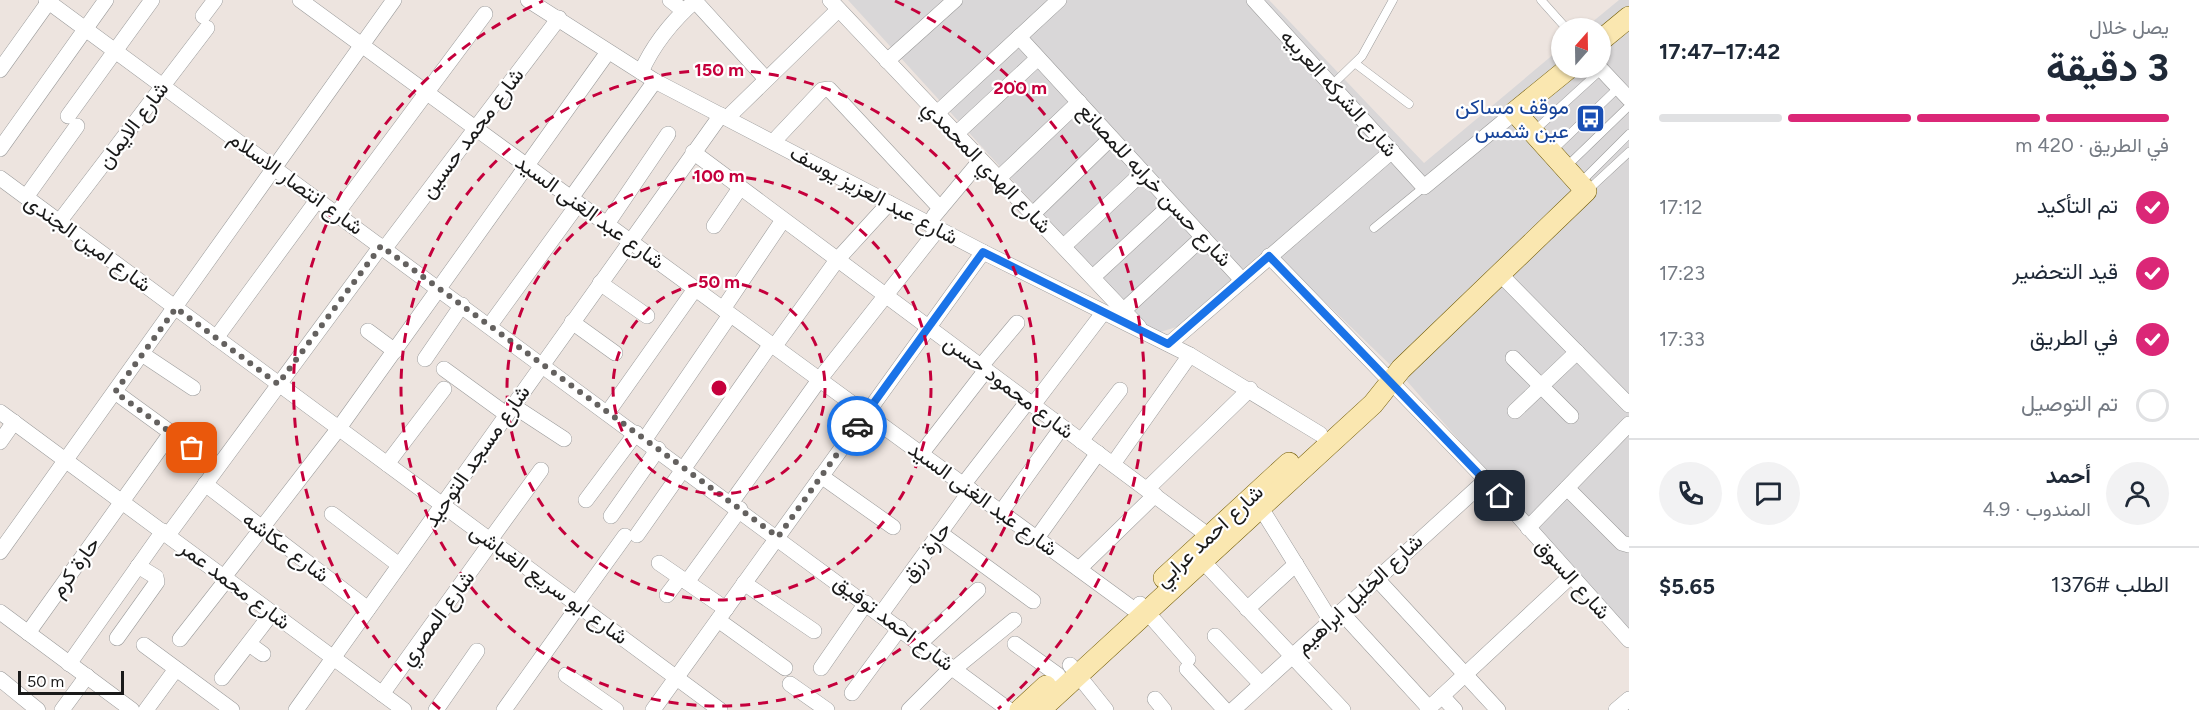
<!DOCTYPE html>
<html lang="ar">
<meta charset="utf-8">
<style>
body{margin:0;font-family:Figtree,Vazirmatn,sans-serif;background:#f2f2f3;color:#1f2937;direction:rtl;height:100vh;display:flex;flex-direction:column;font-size:22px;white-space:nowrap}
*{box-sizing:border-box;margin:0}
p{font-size:20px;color:#747a83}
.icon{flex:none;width:33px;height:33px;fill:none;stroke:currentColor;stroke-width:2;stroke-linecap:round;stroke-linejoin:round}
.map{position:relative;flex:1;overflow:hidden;direction:ltr}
.side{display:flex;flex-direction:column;background:#fff;width:570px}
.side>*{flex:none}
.needle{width:39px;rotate:20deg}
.controls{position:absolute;left:1551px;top:18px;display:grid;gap:12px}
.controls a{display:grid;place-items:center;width:60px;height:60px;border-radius:50%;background:#fff;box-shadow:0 2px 4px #0004;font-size:30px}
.scale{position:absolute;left:18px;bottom:15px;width:106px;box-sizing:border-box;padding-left:6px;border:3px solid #1a1a1a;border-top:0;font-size:16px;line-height:21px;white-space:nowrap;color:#1a1a1a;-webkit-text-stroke:4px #fff;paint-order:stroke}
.pin{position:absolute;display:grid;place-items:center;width:51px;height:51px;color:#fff;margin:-26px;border-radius:12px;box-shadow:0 3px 9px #0006}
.courier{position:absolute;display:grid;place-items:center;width:60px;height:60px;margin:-30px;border:4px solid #1a73e8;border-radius:50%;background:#fff;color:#222;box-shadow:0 2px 8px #0007}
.summary em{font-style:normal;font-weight:700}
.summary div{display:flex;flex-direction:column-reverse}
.summary{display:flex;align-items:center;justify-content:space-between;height:102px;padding:0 30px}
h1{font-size:39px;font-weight:700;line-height:45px}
.bar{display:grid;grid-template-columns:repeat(4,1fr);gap:9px 6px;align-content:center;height:72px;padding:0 30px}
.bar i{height:8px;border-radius:4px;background:#e0e1e3}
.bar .on{background:#db2777}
.bar p{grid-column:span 4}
.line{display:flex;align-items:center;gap:15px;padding:0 30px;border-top:2px solid #e0e1e3}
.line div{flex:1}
.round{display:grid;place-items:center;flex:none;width:63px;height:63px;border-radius:32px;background:#f2f2f3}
ol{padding:0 30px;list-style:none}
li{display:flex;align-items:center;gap:18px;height:66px}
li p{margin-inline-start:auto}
li .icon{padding:6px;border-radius:50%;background:#db2777;color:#fff;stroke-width:4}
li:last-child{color:#747a83}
li i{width:33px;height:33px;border:3px solid #e0e1e3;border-radius:50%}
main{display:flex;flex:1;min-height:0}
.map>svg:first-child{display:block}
</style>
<main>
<section class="side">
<div class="summary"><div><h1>3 دقيقة</h1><p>يصل خلال</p></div><em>17:42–17:47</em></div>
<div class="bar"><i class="on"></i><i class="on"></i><i class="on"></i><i></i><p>في الطريق · 420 m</p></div>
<ol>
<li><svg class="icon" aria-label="check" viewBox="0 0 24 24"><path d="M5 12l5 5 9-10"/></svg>تم التأكيد<p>17:12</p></li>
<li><svg class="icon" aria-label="check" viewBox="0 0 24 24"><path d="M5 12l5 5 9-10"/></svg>قيد التحضير<p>17:23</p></li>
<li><svg class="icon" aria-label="check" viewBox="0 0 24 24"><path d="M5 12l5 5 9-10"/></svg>في الطريق<p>17:33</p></li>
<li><i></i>تم التوصيل</li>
</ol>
<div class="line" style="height:108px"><a class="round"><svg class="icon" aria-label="person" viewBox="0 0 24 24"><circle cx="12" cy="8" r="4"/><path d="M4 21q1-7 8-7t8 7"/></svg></a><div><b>أحمد</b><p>المندوب · 4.9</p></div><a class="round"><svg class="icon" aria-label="chat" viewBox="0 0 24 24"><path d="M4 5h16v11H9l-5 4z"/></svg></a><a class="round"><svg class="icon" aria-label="phone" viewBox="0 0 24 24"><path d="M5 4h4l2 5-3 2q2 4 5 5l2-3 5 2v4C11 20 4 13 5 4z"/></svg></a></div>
<div class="line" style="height:78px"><div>الطلب #1376</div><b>$5.65</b></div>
</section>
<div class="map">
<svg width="1629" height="710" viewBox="0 0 1629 710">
<rect width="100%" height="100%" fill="#ede4df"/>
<polygon fill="#d9d7d8" points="848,0 1269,0 1424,163 1561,48 1562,68 1600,68 1600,28 1585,28 1619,0 1629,0 1629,633 1406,380 1268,247 1180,326 1160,332 1147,328"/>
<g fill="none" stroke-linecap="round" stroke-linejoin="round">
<defs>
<g id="lane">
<polyline points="1541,0 1566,28"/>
<polyline points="1356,64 1409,104"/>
<polyline points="1332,85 1362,56 1393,0"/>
<polyline points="1534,131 1602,69"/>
<polyline points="1552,151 1618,88"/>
<polyline points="1566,167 1629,106"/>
<polyline points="1580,183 1629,134"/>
<polyline points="1588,190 1629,152"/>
<polyline points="1374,228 1424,187"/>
</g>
<g id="street">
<polyline points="46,0 1009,710"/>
<polyline points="300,0 1132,608"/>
<polyline points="528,0 655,81 983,252 1190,355 1320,434"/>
<polyline points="670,0 684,11"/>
<polyline points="830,0 1139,327"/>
<polyline points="1254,0 1424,187 1515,112"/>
<polyline points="695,1 766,79"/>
<polyline points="203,16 215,0"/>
<polyline points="1019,37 1242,280"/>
<polyline points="887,61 955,0"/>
<polyline points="1600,68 1629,99"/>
<polyline points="0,70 50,0"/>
<path d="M 641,72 C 654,43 672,21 696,0"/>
<polyline points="936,114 1059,0"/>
<polyline points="68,116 152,0"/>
<polyline points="727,118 838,10"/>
<polyline points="955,135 1038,58"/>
<polyline points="773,142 822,90 829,89 940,208"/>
<polyline points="0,149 106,0"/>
<polyline points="693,152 1209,536"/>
<polyline points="0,178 720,710"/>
<polyline points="998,179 1079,102"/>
<polyline points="26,197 77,126"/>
<polyline points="571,198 655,81"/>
<polyline points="337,213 485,14"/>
<polyline points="1033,214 1111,138"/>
<polyline points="934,216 980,161"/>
<polyline points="59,222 207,28"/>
<polyline points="607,224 668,134"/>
<polyline points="714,226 740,188"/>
<polyline points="1064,246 1143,172"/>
<polyline points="385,248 559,18"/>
<polyline points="1269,256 1486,480 1629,640"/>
<polyline points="1501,275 1629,405"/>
<polyline points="1093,277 1172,204"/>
<polyline points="600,283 647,316"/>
<polyline points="723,309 783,220"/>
<polyline points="1124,310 1203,237"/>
<polyline points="572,322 615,353"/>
<polyline points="490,325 578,204"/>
<polyline points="368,331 395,351"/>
<polyline points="216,338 318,199"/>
<polyline points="1169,344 1392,151"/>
<polyline points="774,347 837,260 889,203"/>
<polyline points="142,354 193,388"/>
<polyline points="1513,358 1571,416"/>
<polyline points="425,359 462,305"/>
<polyline points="981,366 1017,323"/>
<polyline points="444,369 506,414"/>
<polyline points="115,392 192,448"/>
<polyline points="512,405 564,439"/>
<polyline points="1033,405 1103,313"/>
<polyline points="1515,411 1577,352"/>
<polyline points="0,412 404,710"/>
<polyline points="608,412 695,289"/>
<polyline points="645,439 730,315"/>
<polyline points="1081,441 1120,390"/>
<polyline points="0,442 14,422"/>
<polyline points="921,454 986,370"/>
<polyline points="387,464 444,389"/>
<polyline points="1113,464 1190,355"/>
<polyline points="821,476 893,527"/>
<polyline points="205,484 368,609"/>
<polyline points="963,485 1028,401"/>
<polyline points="1567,488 1622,543 1629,545"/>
<polyline points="1147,489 1250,389"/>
<polyline points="586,500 636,433"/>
<polyline points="731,503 819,380 938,229"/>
<polyline points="1261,508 1331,621"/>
<polyline points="1001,512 1062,427"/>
<polyline points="332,514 399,565"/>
<polyline points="611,516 658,449"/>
<polyline points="1528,528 1629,424"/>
<polyline points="940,533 1033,601"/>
<polyline points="168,535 381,246"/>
<polyline points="637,535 771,344"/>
<polyline points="1037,538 1098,453"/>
<polyline points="490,540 541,470"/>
<polyline points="0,552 394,0"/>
<polyline points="1197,555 1343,710"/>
<polyline points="659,563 726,609"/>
<polyline points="1079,569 1155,495"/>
<polyline points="224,577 339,428 608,52"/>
<polyline points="1377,579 1498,710"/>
<polyline points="687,582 740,509"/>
<polyline points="744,583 814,631"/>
<polyline points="667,595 680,578"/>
<polyline points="576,604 625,536"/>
<polyline points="1140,604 1188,659"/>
<polyline points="1247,609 1296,564"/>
<polyline points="0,612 132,710"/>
<polyline points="1341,612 1429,708"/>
<polyline points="881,614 971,490"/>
<polyline points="718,620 785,668"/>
<polyline points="28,633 171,433"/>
<polyline points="1215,636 1261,684"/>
<polyline points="117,638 157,582 156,577 138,566"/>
<polyline points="180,639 227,579"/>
<polyline points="920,643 978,590"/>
<polyline points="249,644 263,654"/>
<polyline points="1015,644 1058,675"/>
<polyline points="144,645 232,710"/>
<polyline points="69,664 163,531"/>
<polyline points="1070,665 1106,710"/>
<polyline points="821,668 866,603"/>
<polyline points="954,669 1014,620"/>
<polyline points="1187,669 1225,710"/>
<polyline points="566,675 616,710"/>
<polyline points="222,678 272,613"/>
<polyline points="0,679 38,710"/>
<polyline points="790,684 827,710"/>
<polyline points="852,693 900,628"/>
<polyline points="382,694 492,541"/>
<polyline points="1442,696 1455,710"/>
<polyline points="1155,699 1164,710"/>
<polyline points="62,710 87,676"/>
<polyline points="146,710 176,669"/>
<polyline points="296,710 721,115"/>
<polyline points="436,710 477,651"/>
<polyline points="504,710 579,605"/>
<polyline points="653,710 983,252"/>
<polyline points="909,710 952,667"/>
<polyline points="1233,710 1486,480"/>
<polyline points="1427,710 1571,576"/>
<polyline points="1616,710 1629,699"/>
</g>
<g id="secondary">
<polyline points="1600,41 1629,17"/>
<polyline points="1164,578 1289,463"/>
<polyline points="1020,710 1046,686"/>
<polyline points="1040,710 1373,404 1401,369 1586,191 1515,112 1569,68"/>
</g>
</defs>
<use href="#lane" stroke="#9b9b9b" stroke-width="9"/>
<use href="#street" stroke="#9b9b9b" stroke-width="16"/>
<use href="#secondary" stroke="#705a03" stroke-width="22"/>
<use href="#lane" stroke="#fff" stroke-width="8"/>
<use href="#street" stroke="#fff" stroke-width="15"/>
<use href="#secondary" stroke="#fae7b0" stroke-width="21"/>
</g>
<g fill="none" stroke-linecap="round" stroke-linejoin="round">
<polyline stroke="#64615f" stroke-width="6" stroke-dasharray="0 10.8" points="192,448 115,392 176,308 278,384 381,246 778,537 857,426"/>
<polyline stroke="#1a73e8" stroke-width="8" points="857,426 983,252 1168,344 1269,256 1500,496"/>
</g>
<g fill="none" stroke="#c5003c" stroke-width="3" stroke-dasharray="10 8">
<circle cx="719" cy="388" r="106"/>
<circle cx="719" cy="388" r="212"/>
<circle cx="719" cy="388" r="318"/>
<path d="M440 709A425 425 0 0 1 543 1M895 1A425 425 0 0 1 998 709"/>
</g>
<defs>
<symbol id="bus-square" viewBox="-11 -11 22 22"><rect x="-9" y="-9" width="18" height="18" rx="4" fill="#1a4fb4" stroke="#fff"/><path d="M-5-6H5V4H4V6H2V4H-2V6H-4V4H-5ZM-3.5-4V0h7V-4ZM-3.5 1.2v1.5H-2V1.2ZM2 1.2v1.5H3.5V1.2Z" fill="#fff"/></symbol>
</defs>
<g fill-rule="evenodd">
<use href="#bus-square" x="1574" y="102" width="33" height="33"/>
</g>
<g text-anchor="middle" stroke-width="4.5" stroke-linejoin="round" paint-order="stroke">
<g font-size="21" fill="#1a1a1a" stroke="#fff">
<text transform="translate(1339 93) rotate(48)" y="7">شارع الشركه العربيه</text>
<text transform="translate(133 125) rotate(-53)" y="7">شارع الايمان</text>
<text transform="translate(472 133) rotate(-53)" y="7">شارع محمد حسين</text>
<text transform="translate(987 167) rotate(46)" y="7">شارع الهدي المحمدي</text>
<text transform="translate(296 183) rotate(36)" y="7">شارع انتصار الاسلام</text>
<text transform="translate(1155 185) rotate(47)" y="7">شارع حسن خرابه للمصانع</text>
<text transform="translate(874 195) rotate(28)" y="7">شارع عبد العزيز يوسف</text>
<text transform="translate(590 212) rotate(36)" y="7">شارع عبد الغنى السيد</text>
<text transform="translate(88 243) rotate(36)" y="7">شارع امين الجندى</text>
<text transform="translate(1009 387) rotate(37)" y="7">شارع محمود حسن</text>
<text transform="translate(477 456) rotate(-55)" y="7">شارع مسجد التوحيد</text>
<text transform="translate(983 499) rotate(36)" y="7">شارع عبد الغنى السيد</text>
<text transform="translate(1209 536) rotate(-43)" y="7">شارع احمد عرابي</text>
<text transform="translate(286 547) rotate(37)" y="7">شارع عكاشه</text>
<text transform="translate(926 552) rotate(-54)" y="7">حارة رزق</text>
<text transform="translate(75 567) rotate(-54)" y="7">حارة كرم</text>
<text transform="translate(1573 579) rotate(48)" y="7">شارع السوق</text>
<text transform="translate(549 584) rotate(36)" y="7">شارع ابو سريع الغباشى</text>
<text transform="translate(235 585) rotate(37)" y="7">شارع محمد عمر</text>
<text transform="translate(1359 594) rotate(-43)" y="7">شارع الخليل ابراهيم</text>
<text transform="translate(437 618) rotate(-54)" y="7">شارع المصري</text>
<text transform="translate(894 623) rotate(37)" y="7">شارع احمد توفيق</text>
</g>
<g font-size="21" fill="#164399" stroke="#fff" text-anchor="end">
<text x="1569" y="114">موقف مساكن<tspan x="1569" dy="24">عين شمس</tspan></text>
</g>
</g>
<circle cx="719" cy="388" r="9" fill="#c5003c" stroke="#fff" stroke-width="3"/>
<g font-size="18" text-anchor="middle" font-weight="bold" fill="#c5003c" stroke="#fff" stroke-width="4.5" stroke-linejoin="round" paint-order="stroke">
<text x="719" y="76">150 m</text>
<text x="1020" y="94">200 m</text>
<text x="719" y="182">100 m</text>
<text x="719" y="288">50 m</text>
</g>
</svg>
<div class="controls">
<a><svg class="needle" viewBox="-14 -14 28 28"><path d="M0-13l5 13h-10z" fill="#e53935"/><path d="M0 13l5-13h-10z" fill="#747a83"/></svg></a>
</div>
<div class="scale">50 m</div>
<div class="pin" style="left:192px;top:448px;background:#ea580c"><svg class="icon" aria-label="bag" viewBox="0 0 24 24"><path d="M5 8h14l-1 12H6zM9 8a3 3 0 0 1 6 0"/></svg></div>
<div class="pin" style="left:1500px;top:496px;background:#1f2937"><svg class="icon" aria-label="home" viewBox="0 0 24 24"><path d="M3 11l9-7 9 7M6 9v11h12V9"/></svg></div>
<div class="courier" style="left:857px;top:426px"><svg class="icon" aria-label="car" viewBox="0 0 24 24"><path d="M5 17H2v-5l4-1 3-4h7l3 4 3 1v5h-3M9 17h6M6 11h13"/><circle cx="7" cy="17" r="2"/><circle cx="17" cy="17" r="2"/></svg></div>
</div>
</main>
